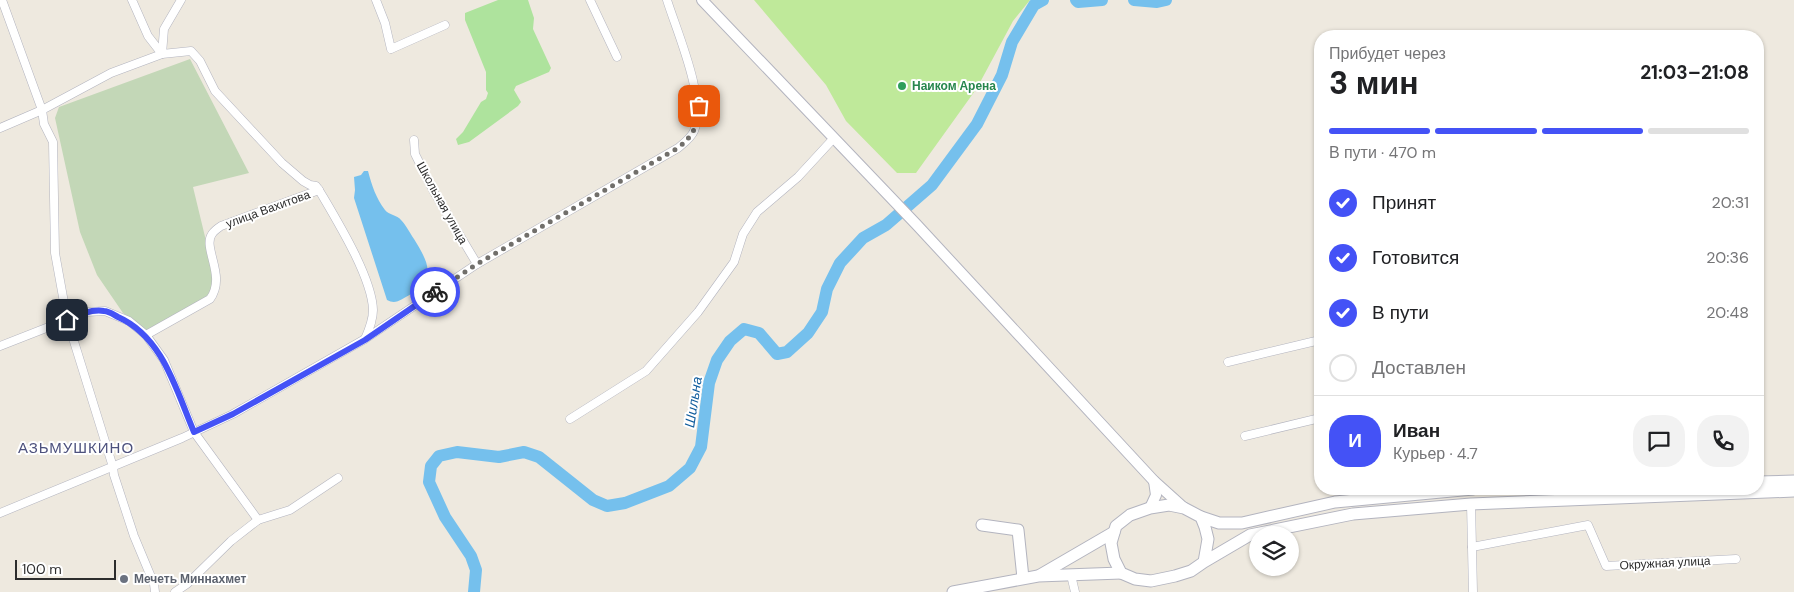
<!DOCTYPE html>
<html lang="ru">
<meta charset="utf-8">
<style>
body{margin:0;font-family:"DM Sans",sans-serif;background:#f2f2f2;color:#202124;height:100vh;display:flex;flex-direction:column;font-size:19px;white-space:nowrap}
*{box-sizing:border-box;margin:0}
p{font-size:16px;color:#757577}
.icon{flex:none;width:28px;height:28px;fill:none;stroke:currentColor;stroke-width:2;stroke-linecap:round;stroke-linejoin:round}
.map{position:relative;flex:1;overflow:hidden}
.drawer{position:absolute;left:1314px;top:30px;width:450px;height:465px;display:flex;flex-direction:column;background:#fff;border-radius:20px;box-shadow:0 1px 4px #0004}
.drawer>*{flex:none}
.buttons{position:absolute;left:1249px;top:526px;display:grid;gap:10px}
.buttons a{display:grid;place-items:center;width:50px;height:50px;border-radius:50%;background:#fff;box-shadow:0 1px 4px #0004;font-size:25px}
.scale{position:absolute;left:15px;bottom:12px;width:101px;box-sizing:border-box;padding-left:5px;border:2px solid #2d2d2d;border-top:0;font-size:14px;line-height:18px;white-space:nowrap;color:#2d2d2d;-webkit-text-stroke:4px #fff;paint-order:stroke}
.pin{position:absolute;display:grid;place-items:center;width:42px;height:42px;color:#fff;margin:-21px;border-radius:10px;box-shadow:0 2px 8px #0006}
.courier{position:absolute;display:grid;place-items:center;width:50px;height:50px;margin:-25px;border:4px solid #4452f6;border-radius:50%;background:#fff;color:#222;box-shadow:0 1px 6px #0007}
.headline em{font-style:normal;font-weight:700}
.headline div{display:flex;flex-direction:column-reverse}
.headline{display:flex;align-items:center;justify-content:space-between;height:85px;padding:0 15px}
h1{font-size:32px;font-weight:700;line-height:38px}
.bar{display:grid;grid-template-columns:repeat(4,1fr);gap:8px 5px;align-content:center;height:60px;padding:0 15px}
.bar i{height:6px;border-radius:4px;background:#e0e0e0}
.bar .active{background:#4452f6}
.bar p{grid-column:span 4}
.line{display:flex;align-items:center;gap:12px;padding:0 15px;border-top:1px solid #e0e0e0}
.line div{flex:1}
.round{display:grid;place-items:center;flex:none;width:52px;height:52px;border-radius:20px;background:#f2f2f2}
ol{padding:0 15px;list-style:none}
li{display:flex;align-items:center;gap:15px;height:55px}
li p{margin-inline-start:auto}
li .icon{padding:5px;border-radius:50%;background:#4452f6;color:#fff;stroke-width:4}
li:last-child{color:#757577}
li i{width:28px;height:28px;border:2px solid #e0e0e0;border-radius:50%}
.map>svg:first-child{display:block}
</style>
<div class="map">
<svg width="1794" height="592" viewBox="0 0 1794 592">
<rect width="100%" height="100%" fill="#eee9df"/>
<polygon fill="#aee39d" points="498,0 528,0 534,18 533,29 551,68 549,72 516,86 514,90 521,102 518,106 469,142 458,145 456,139 463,132 481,102 486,99 488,93 486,90 486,72 465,20 465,13"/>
<polygon fill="#c3d7b7" points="190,59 249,173 193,187 215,278 209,297 179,314 146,330 123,313 97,275 80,232 55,118 59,107"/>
<polygon fill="#bfe99a" points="754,0 1030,0 1013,21 977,88 916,173 897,173 846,121 826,85"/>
<path fill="#75c0ed" d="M 364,171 L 368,171 C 372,186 376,198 385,210 C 389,215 397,215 401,220 C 406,225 410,233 414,239 C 428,262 437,277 411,294 C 402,299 396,305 387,300 L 354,198 L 355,190 L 354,177 L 361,175 Z"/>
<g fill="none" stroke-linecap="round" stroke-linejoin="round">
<g stroke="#75c0ed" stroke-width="12">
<polyline points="1076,0 1078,2 1102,0"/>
<polyline points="1134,0 1157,2 1166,0"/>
<polyline points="474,592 476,570 471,556 445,517 429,482 431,466 439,456 457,452 499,457 524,452 539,457 593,500 607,506 625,503 669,486 690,468 701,447 709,383 717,360 730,341 744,329 759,333 777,354 787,352 808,333 822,312 827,289 840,263 863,238 886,225 932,185 977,124 1002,75 1012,42 1034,5 1043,0"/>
</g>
<defs>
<g id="minor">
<path d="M 132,0 L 148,36 L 162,54 L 191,51 L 200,61 L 215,91 L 282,163 L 303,181 L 310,185 L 316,186 L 319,190 C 336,219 372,277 373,310 C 373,320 369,330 365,339"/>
<polyline points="376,0 385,23 391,49 445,25"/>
<polyline points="590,0 617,57"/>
<polyline points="0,128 42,110 2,0"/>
<polyline points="414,140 415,154 434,192 477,264"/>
<path d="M 146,335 L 210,299 C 227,276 202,248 212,234 C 214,231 218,228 221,226 L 319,190"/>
<polyline points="0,346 87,312 105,311 129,321 146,335 164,360 194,432 258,520"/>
<polyline points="1228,362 1320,340"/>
<polyline points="570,419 646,371 698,312 734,262 743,234 757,212 798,177 833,139"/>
<polyline points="1245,436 1320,418"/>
<polyline points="1356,489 1357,499"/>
<polyline points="1471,504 1473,592"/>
<path d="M 0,513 L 182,438 L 233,414 L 365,339 L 477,264 L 678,148 C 684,143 691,138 694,131 C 707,100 677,32 667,0"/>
<polyline points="1472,547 1588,525 1606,566 1736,559"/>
<polyline points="1071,575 1075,592"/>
<polyline points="155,592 154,584 134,536 114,475 113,467 67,319 55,253 53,142 44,124 42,110 111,73 162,54 164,29 181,0"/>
<polyline points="175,592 187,584 231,541 258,520 290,510 338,478"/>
</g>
<g id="tertiary">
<polyline points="702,0 916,224 1154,481 1184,508"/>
<polyline points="1150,508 1156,495 1154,481"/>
</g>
<g id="secondary">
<polyline points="1758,482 1794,481"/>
<polyline points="1201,517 1219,523 1242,523 1335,502 1473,489"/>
<polyline points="982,525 1018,530 1023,578"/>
<polyline points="1204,562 1208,539 1205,527 1201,517 1184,508 1169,505 1150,508 1130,515 1116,526 1111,543 1114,559 1121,573 1135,579 1151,581 1175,576 1191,571 1204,562 1250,535 1353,514 1471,504 1794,491"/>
<polyline points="1040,575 1114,532"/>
<polyline points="953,592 1038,576 1121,573"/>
</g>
</defs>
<use href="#minor" stroke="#b3b4bf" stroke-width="9"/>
<use href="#tertiary" stroke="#b3b4bf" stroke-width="12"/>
<use href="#secondary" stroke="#b3b4bf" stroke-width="13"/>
<use href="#minor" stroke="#fff" stroke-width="8"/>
<use href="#tertiary" stroke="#fff" stroke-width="10"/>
<use href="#secondary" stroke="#fff" stroke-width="11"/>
</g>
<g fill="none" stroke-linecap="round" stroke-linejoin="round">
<path stroke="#716f6b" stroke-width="5" stroke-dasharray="0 9" d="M 435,292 L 477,264 L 678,148 C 695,134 697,126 699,106"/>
<path stroke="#4452f6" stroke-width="6" d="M 67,320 C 78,315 91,309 104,311 C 109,311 114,315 118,317 C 163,337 176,390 194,432 L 233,414 L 365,340 L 435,292"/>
</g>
<circle fill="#2e9e5b" stroke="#fff" stroke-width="2" cx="902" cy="86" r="5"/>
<circle fill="#6b7280" stroke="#fff" stroke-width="2" cx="124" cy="579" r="5"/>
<g text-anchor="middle" stroke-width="4" stroke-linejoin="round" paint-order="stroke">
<g font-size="12" font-weight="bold" fill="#27864d" stroke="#fff" text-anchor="start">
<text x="912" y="90">Наиком Арена</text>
</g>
<g font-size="12" fill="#2d2d2d" stroke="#fff">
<text transform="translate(442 203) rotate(61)" y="4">Школьная улица</text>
<text transform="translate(268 209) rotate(-20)" y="4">улица Вахитова</text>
<text transform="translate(1665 563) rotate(-3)" y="4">Окружная улица</text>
</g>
<g font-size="12" font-weight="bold" fill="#5b616d" stroke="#fff" text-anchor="start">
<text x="134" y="583">Мечеть Миннахмет</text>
</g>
<g font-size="14" font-style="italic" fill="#105d9d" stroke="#fff">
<text transform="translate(693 402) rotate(-81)" y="5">Шильна</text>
</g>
<g font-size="15" letter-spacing="1" fill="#4d517d" stroke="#fff">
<text x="76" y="453">АЗЬМУШКИНО</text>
</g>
</g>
</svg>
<div class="buttons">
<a><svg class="icon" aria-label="layers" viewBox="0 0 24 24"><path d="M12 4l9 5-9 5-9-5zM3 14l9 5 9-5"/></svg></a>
</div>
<div class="scale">100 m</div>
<div class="pin" style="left:699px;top:106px;background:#ea580c"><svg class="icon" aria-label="bag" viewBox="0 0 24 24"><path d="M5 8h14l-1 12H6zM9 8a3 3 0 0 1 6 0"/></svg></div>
<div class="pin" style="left:67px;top:320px;background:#1f2937"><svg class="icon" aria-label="home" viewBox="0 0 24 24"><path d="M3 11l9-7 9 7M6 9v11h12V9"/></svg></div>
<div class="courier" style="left:435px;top:292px"><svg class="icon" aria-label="bike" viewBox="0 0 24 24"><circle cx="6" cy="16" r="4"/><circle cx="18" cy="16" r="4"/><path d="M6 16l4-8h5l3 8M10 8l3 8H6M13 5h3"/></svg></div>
<section class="drawer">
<div class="headline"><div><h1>3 мин</h1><p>Прибудет через</p></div><em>21:03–21:08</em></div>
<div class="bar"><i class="active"></i><i class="active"></i><i class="active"></i><i></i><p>В пути · 470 m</p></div>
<ol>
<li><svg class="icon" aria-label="check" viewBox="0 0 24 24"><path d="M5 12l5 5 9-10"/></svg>Принят<p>20:31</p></li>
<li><svg class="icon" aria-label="check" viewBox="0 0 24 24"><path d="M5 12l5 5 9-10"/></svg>Готовится<p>20:36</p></li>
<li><svg class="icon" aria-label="check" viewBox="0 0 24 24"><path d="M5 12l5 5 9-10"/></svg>В пути<p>20:48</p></li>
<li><i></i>Доставлен</li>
</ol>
<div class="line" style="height:90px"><b class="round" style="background:#4452f6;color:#fff">И</b><div><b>Иван</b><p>Курьер · 4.7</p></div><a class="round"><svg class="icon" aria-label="chat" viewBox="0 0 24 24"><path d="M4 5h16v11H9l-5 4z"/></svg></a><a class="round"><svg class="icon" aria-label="phone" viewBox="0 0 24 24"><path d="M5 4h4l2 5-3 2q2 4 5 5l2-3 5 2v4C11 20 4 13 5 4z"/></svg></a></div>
</section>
</div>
